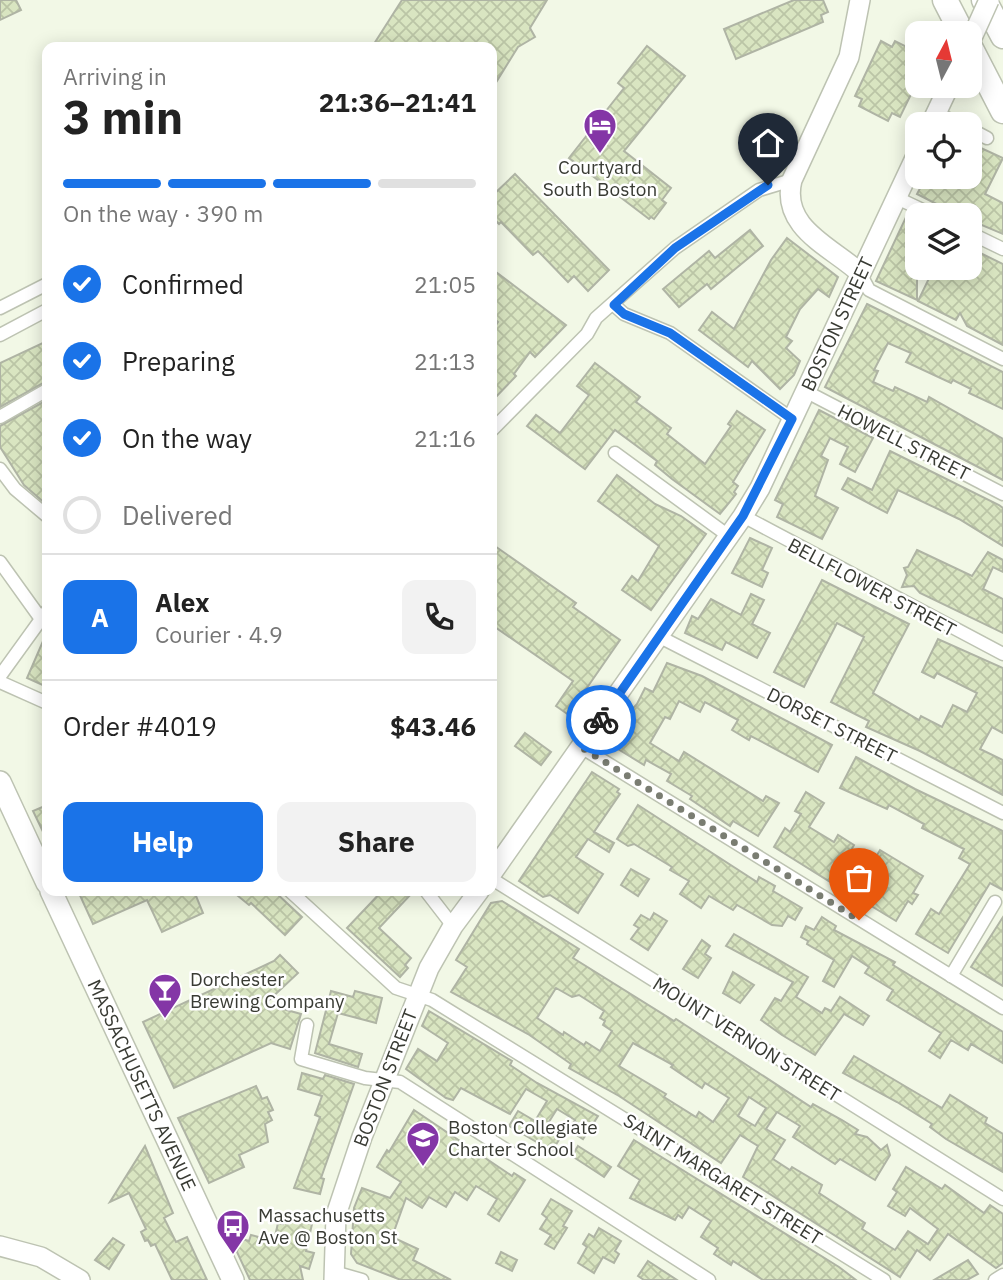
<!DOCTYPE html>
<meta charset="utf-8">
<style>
body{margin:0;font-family:"IBM Plex Sans",sans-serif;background:#f2f2f2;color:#222;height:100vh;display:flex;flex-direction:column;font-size:26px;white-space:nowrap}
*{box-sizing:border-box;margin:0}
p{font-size:23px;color:#767676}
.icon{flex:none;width:38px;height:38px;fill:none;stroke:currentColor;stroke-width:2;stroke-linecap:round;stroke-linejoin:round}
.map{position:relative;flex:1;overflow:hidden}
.sheet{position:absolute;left:42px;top:42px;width:455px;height:854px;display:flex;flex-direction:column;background:#fff;border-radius:14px;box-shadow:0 4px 18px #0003}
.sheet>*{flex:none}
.needle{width:46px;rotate:7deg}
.tools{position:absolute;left:905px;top:21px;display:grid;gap:14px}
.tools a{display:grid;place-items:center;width:77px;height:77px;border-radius:14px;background:#fff;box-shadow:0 4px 18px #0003;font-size:35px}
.pin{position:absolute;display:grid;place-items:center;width:60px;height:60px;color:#fff;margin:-72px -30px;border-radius:50% 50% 50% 0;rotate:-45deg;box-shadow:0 0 7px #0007}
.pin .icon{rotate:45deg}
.courier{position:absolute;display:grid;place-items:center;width:70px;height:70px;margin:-35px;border:5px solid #1a73e8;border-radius:50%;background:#fff;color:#222;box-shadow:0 2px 9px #0007}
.overview em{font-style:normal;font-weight:800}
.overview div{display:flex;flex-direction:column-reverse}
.overview{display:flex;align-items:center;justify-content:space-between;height:119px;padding:0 21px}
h1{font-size:46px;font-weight:800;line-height:52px}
.bar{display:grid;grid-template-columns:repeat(4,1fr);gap:10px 7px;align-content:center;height:84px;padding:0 21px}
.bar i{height:9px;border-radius:5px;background:#e0e0e0}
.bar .active{background:#1a73e8}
.bar p{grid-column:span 4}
.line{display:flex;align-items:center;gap:18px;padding:0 21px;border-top:2px solid #e0e0e0}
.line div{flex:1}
.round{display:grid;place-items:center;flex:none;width:74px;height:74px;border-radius:14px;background:#f2f2f2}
ol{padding:0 21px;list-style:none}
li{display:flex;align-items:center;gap:21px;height:77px}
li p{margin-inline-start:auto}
li .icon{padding:7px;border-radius:50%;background:#1a73e8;color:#fff;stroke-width:4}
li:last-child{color:#767676}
li i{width:38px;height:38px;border:4px solid #e0e0e0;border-radius:50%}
.action{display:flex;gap:14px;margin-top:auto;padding:14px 21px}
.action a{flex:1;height:80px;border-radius:14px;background:#1a73e8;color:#fff;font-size:28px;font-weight:800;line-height:80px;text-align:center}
.action a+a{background:#f2f2f2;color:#222}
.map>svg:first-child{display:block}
</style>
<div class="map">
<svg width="1003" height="1280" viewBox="0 0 1003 1280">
<defs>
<pattern id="building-cross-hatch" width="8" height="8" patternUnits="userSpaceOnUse" patternTransform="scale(1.75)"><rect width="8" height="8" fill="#d9e5c1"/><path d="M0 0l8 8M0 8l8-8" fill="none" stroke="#bbc5a6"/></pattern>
</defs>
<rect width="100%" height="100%" fill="#f2f8e6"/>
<g fill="url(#building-cross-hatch)" stroke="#afb4a4" stroke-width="2" fill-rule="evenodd">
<polygon points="0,0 16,0 21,10 0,20"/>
<polygon points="402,0 547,0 530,28 535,37 518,47 492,89 492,47 372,47"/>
<polygon points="794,0 823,0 828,12 821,15 823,22 736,59 724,29"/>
<polygon points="881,41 892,47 895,41 917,52 917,82 900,117 892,113 888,121 859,106 862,99 855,96"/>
<polygon points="647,46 685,76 624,151 671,188 662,200 666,203 654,219 651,217 649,219 569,158 624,88 618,83"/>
<polygon points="970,143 1003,158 985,194 1003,203 1003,234 970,220 970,215 956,214 917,194 926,177 970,177"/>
<polygon points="515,174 609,270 588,291 574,276 568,282 538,251 533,255 501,222 499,224 492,217 492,196"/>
<polygon points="907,215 917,220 917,300 876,281"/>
<polygon points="750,230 763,246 711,289 707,284 679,307 663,289 709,251 715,258"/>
<polygon points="787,238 838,277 829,297 818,289 800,309 786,337 792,341 786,348 800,361 794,375 780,389 752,361 748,367 699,330 712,312 734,329 771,260"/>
<polygon points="970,248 1003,264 1003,345 967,326 960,313 956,320 918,301 934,268 970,268"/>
<polygon points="492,269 566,325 535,357 530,352 514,374 516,376 492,401 492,331 498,322 492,317"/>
<polygon points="867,304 1003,372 1003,409 969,393 971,389 953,380 951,383 906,362 911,353 888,343 874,370 878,371 873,382 893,391 895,387 927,402 929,397 1003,439 1003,480 825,387"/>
<polygon points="47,341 47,381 0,407 0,363"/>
<polygon points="595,363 640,397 636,402 671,428 667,434 705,464 731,426 728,424 737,411 765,430 733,482 738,486 734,492 736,494 720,514 672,479 655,465 657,461 615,430 585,469 527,426 536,415 560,433 589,395 577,386"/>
<polygon points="47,400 47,505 24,485 0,447 0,426"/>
<polygon points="819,410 873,438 855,472 840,464 848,447 830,438 821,456 828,460 815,496 838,508 822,539 777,517 783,504 775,500"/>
<polygon points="890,451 999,505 1003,508 1003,546 959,519 898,490 887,513 842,489 848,478 872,490"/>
<polygon points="617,475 655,504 681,516 706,534 651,610 622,590 632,576 638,581 659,546 598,501"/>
<polygon points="750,538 772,548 762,570 768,573 762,587 732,573"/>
<polygon points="492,544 576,603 573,607 620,640 575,705 580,709 573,718 556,706 573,681 492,625"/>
<polygon points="917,550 972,576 988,552 1003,560 1003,572 993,567 983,589 1003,599 1003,633 920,593 914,586 902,587 907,575 904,568 908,567"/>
<polygon points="822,580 909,624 873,693 919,720 921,716 942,727 953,705 967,712 977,693 937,673 934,678 922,672 938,639 1003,668 1003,733 992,727 980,749 1003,760 1003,795 920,751 866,727 869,721 831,702 864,637 837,623 804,687 774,672"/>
<polygon points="751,594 764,600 752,624 770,633 757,658 726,642 722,650 685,633 692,616 698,619 711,599 741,615"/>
<polygon points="47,632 47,687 27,678"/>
<polygon points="667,663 702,676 832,745 818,772 751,736 749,740 732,730 738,720 705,702 700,712 679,701 670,719 665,717 650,743 679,761 684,752 763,801 766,796 779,803 758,836 733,821 730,826 690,799 692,796 667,781 671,774 646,760 644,765 613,746 622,732 618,730 625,717 637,704 645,688 653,692"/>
<polygon points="525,733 551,752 541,765 515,746"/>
<polygon points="856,757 915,789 1003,831 1003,890 990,883 948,953 916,934 931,909 939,914 970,864 959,858 964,849 922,828 924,824 889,805 887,809 840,788"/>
<polygon points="592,772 619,789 617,792 620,794 594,832 614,843 609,852 588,839 576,857 603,874 578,913 550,895 543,897 519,881"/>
<polygon points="806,792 824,803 809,827 834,842 838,835 854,845 832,883 774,847 785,828 790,832 801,814 795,811"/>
<polygon points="47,805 47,840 33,811"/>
<polygon points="638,805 757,882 759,877 775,886 773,891 802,908 795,920 788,916 782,926 772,925 737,905 733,910 709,896 701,908 680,894 689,881 670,870 672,867 634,844 628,846 617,839"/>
<polygon points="880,850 923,876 913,893 918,895 912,904 908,901 896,921 853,895"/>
<polygon points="631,869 649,879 638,896 621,885"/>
<polygon points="78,891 194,891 203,913 162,932 147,900 93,924"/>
<polygon points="232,891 274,891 302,917 285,935 251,903 249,905"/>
<polygon points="382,891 414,891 379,928 411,958 405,965 408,968 400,977 347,928"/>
<path d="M 502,901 L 579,949 L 573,958 L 674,1021 L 676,1019 L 811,1107 L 813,1104 L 842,1120 L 858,1130 L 855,1134 L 867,1137 L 881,1150 L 887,1145 L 890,1155 L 875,1180 L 840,1159 L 835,1164 L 793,1137 L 800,1126 L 777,1112 L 766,1129 L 785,1140 L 773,1159 L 790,1170 L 792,1167 L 822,1185 L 819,1193 L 865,1223 L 862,1229 L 895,1250 L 908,1231 L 928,1244 L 938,1229 L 910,1208 L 905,1216 L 888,1206 L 897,1192 L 893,1189 L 906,1167 L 942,1189 L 945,1185 L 984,1213 L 990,1205 L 1003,1214 L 1003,1263 L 996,1268 L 948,1234 L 930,1260 L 917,1250 L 900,1277 L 743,1177 L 758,1146 L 740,1135 L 721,1163 L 619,1096 L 569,1068 L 571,1064 L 528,1034 L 451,992 L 467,967 L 456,960 L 491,903 ZM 556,988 L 572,997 L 579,995 L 604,1011 L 600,1018 L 605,1021 L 603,1025 L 612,1031 L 600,1051 L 586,1042 L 584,1045 L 564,1032 L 563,1035 L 537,1018 ZM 633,1043 L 673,1065 L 671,1067 L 702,1088 L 705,1083 L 729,1098 L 713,1122 L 699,1112 L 696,1117 L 664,1097 L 666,1094 L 619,1066 ZM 749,1097 L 766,1108 L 755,1126 L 738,1116 Z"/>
<polygon points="654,913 667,921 648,950 631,939 639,928 634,925 641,915 650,920"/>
<polygon points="822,917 836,926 834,930 895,962 893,965 1003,1032 1003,1063 971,1044 968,1050 951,1040 940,1058 929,1051 941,1033 887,1000 893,990 865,973 869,967 852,956 834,987 823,981 834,960 807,944 808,941 801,937 806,926 814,930"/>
<polygon points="1003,917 1003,986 971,967"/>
<polygon points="734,934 808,977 796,997 822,1013 825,1008 831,1011 840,997 869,1016 863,1025 844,1014 815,1055 782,1035 761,1020 775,998 781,1001 793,982 726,946"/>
<polygon points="702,940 710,946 705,954 711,958 698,978 683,969"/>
<polygon points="280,955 298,973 265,1004 301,1014 290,1049 271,1043 174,1088 143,1022 274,961"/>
<polygon points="733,972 754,985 740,1003 723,993"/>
<polygon points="331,991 353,997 355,991 382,998 376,1023 338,1013 329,1044 362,1054 358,1067 315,1053"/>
<polygon points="429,1011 512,1061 510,1065 537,1083 598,1116 583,1139 569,1130 575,1120 557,1109 547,1125 562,1135 552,1151 509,1126 518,1111 535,1121 547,1101 526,1089 510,1114 461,1088 453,1100 446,1098 406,1069 418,1049 437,1061 448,1043 422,1026"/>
<polygon points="854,1056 942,1108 950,1095 987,1118 985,1123 1003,1134 1003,1172 946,1139 930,1127 932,1124 897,1102 843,1073"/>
<polygon points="302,1073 323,1079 325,1075 354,1084 321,1178 324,1179 320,1194 294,1188 320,1117 315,1115 322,1096 298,1089"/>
<polygon points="256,1086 262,1099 267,1097 273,1110 268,1112 272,1120 265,1124 268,1142 239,1155 244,1167 209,1183 178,1118"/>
<polygon points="414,1110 512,1176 514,1173 525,1180 499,1221 488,1214 497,1199 476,1186 467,1200 455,1192 446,1207 429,1197 422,1208 406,1198 392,1237 418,1249 413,1260 451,1280 401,1280 357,1263 351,1254 354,1208 362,1188 390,1198 401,1182 377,1167 387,1150 389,1152"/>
<polygon points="634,1140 839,1267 856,1280 763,1280 733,1261 731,1265 714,1254 718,1248 701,1237 711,1221 689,1207 682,1218 678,1215 675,1220 630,1198 640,1180 618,1166"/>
<polygon points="145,1146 173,1213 164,1218 176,1242 187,1237 207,1280 172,1280 155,1244 151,1246 148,1240 145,1241 141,1232 146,1229 129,1193 110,1202"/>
<polygon points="578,1146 611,1167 604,1177 572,1156"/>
<polygon points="551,1199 572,1211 563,1226 567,1228 554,1249 545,1244 551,1235 540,1229 547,1218 542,1214"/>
<polygon points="285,1218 312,1224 306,1251 314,1253 309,1269 300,1266 303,1280 250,1280 237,1252 239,1243 242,1239 249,1241 251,1235 274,1241 278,1223 283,1224"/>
<polygon points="599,1228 621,1241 615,1251 619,1254 614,1263 603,1257 594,1273 578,1263 587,1247 583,1244 589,1234 594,1237"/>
<polygon points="113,1238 124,1245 109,1269 95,1260"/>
<polygon points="501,1252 517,1260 512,1271 496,1263"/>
<polygon points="968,1260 978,1274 967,1280 934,1280"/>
<polygon points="648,1261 677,1280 644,1280 638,1276"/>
</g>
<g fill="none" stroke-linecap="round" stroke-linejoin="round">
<defs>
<g id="street">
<polyline points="936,113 959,124"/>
<polyline points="970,129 987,138"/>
<polyline points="897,198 933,215"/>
<polyline points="970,233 1003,249"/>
<polyline points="860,273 869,290 1003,359"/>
<polyline points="614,305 624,314 670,333 792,419"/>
<polyline points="0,308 47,284"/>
<polyline points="0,335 47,310"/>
<polyline points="805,391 1003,494"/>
<polyline points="0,417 47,390"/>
<polyline points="492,430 587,334 596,318 675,248 759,190 792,180"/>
<polyline points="615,453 730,537"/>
<polyline points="0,469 15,489 47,516"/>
<polyline points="743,516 1003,654"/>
<polyline points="0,562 41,619"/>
<polyline points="660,637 1003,813"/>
<polyline points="0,676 47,611"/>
<polyline points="0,682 47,703"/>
<polyline points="581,747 1003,1008"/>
<polyline points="492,879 1003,1199"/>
<polyline points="290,891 396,988 432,1000 884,1280"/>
<polyline points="426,891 453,926"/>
<polyline points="951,976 995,902"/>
<polyline points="307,1025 301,1059 365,1078 400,1082 709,1280"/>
<polyline points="334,1272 362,1280"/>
<polyline points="995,1280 1003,1275"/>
</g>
<g id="secondary">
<polyline points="931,124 949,86"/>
<path d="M 860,273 C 832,247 780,228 792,180 L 849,57 L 860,0"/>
<polyline points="492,873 743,516 760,488 917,154"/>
<polyline points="0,1246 41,1257 80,1280"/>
<polyline points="334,1280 336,1215 362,1137 429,968 453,926 479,891"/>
</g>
<g id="primary">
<polyline points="0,782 47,883"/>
<polyline points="51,891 233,1280"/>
</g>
<g id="highway">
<polyline points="945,0 962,33"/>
<polyline points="984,0 1003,36"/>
<polyline points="970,47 1003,111"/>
</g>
</defs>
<use href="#street" stroke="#bdc3b2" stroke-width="15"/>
<use href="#secondary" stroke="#bdc3b2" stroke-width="22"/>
<use href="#primary" stroke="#bdc3b2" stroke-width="24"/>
<use href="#highway" stroke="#bdc3b2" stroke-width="27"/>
<use href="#street" stroke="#fff" stroke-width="12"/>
<use href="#secondary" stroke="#fff" stroke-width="19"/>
<use href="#primary" stroke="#fff" stroke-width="21"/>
<use href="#highway" stroke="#fff" stroke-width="24"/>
<defs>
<polyline id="secondary-bridge" points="970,42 989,0"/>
</defs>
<use href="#secondary-bridge" stroke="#bdc3b2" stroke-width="22" stroke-linecap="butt"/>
<use href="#secondary-bridge" stroke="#fff" stroke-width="19"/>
</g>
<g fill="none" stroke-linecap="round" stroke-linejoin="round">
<polyline stroke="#7a7d72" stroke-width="7" stroke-dasharray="0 12.6" points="601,720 581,747 859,920"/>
<polyline stroke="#1a73e8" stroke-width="9" points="601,720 743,516 792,419 670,333 624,314 614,305 675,248 768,185"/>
</g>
<defs>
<symbol id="hotel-pin" viewBox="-11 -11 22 30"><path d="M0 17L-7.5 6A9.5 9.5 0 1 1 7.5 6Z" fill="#8436a6" stroke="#fff"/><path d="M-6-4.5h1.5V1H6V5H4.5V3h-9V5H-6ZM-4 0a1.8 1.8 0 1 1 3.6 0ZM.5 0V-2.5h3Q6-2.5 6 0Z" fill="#fff"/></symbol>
<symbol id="bar-pin" viewBox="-11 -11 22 30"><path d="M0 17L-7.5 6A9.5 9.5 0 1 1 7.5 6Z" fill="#8436a6" stroke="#fff"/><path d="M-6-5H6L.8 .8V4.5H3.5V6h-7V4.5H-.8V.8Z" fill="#fff"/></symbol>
<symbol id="school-pin" viewBox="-11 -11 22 30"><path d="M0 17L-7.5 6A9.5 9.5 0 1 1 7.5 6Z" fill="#8436a6" stroke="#fff"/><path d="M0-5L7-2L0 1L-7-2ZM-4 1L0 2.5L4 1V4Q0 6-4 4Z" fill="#fff"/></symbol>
<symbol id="bus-pin" viewBox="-11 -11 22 30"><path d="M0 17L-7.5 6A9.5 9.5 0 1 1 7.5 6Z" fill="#8436a6" stroke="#fff"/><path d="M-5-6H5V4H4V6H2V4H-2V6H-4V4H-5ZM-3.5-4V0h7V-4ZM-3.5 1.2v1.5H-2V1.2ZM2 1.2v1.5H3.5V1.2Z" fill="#fff"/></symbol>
</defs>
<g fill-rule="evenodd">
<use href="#hotel-pin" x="581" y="106" width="38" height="52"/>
<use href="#bar-pin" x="146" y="971" width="38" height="52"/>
<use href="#school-pin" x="404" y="1119" width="38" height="52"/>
<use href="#bus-pin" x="214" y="1207" width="38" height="52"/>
</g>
<g text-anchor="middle" stroke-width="5" stroke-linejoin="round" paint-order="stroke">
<g font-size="19" fill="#393b34" stroke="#fff" text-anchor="start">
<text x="600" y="174" text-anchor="middle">Courtyard<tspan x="600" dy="22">South Boston</tspan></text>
<text x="190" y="986">Dorchester<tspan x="190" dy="22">Brewing Company</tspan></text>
<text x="448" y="1134">Boston Collegiate<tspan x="448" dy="22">Charter School</tspan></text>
<text x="258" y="1222">Massachusetts<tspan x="258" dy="22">Ave @ Boston St</tspan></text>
</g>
<g font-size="19" fill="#393b34" stroke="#fff">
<text transform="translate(837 324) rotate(-65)" y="7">BOSTON STREET</text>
<text transform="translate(904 442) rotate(27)" y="7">HOWELL STREET</text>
<text transform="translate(872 587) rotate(28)" y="7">BELLFLOWER STREET</text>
<text transform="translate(832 725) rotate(27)" y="7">DORSET STREET</text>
<text transform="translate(747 1039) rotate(32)" y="7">MOUNT VERNON STREET</text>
<text transform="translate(385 1078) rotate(-69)" y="7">BOSTON STREET</text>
<text transform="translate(142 1085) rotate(65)" y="7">MASSACHUSETTS AVENUE</text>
<text transform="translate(723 1179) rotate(32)" y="7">SAINT MARGARET STREET</text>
</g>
</g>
</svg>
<div class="tools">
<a><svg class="needle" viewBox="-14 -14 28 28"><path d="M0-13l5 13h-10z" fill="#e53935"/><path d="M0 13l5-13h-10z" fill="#767676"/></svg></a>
<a><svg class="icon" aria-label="locate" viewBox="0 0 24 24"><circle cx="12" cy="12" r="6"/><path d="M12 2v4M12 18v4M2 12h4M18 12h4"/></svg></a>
<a><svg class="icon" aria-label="layers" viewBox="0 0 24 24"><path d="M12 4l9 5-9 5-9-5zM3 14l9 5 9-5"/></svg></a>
</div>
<div class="pin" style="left:859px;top:920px;background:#ea580c"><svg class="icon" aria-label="bag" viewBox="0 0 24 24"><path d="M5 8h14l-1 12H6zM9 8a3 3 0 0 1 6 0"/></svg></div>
<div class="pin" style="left:768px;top:185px;background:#1f2937"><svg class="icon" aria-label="home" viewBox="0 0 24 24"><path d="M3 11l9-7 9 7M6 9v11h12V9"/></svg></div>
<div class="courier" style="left:601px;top:720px"><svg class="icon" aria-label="bike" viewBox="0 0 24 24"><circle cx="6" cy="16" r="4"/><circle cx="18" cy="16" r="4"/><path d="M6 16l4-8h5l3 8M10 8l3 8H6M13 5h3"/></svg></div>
<section class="sheet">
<div class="overview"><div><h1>3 min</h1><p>Arriving in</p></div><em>21:36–21:41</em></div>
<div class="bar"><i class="active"></i><i class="active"></i><i class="active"></i><i></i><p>On the way · 390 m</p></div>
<ol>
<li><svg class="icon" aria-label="check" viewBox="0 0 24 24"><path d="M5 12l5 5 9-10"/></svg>Confirmed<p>21:05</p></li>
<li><svg class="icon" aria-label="check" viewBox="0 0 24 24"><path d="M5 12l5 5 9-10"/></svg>Preparing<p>21:13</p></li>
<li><svg class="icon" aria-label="check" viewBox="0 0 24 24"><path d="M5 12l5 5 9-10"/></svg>On the way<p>21:16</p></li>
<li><i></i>Delivered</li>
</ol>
<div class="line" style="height:126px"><b class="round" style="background:#1a73e8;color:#fff">A</b><div><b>Alex</b><p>Courier · 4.9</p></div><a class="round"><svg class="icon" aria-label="phone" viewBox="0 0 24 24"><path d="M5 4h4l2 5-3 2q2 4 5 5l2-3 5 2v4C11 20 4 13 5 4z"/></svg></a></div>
<div class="line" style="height:91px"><div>Order #4019</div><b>$43.46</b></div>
<div class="action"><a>Help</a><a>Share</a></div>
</section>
</div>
